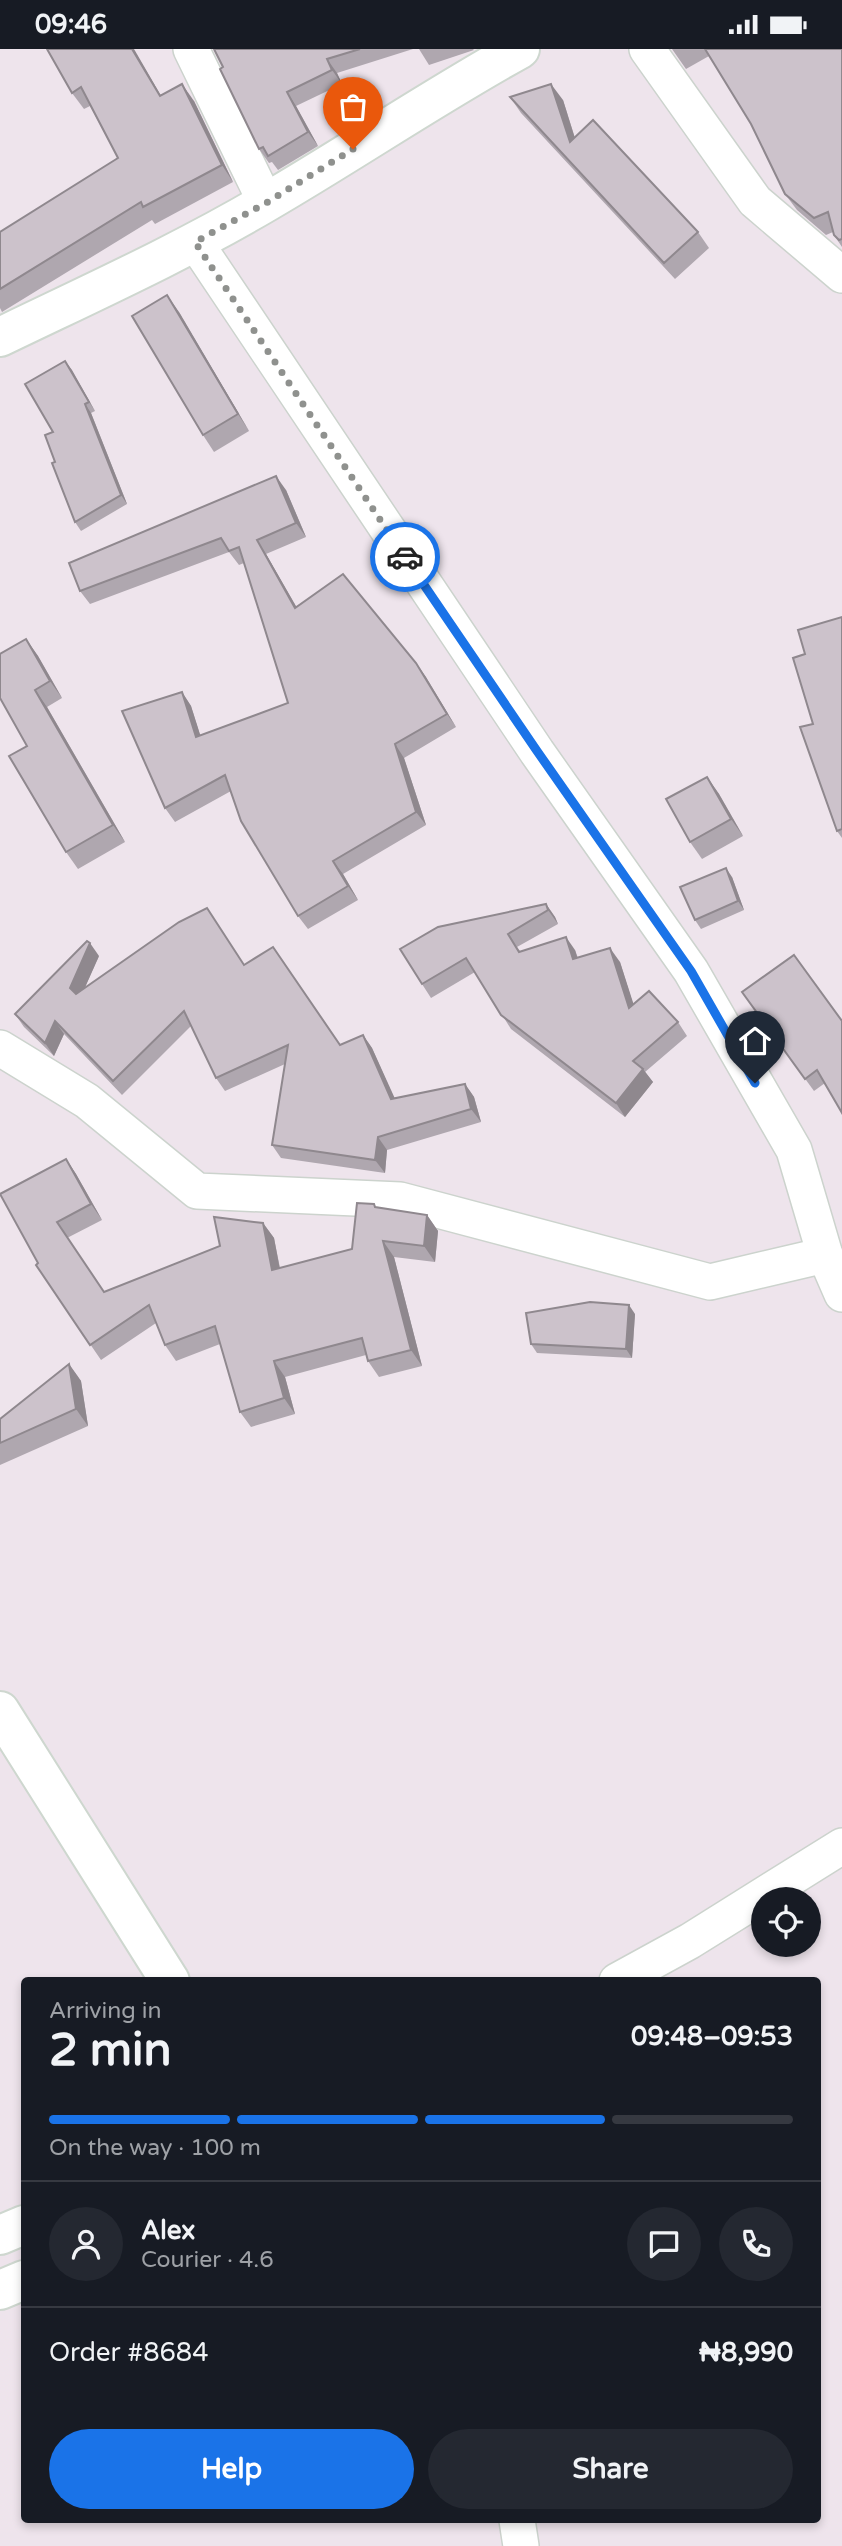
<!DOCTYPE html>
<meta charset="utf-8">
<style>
body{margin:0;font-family:"Varela Round",sans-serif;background:#242831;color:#f1f3f6;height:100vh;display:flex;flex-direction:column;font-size:26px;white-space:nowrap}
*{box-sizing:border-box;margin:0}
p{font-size:23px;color:#9ea1a6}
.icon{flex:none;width:38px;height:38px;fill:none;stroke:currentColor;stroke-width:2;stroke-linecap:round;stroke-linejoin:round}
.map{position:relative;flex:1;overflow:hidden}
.details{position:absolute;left:21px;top:1928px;width:800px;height:546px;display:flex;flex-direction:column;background:#171b24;border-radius:7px;box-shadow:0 4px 10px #0003}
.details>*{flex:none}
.controls{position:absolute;left:751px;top:1838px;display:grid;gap:14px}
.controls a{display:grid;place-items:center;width:70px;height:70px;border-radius:50%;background:#171b24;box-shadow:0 4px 10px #0003;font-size:35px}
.pin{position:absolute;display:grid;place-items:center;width:60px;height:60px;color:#fff;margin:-72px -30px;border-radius:50% 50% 50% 0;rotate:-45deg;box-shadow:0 0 7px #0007}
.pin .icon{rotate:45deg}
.courier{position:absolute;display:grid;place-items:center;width:70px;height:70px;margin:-35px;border:5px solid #1a73e8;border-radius:50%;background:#fff;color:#222;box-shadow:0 2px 9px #0007}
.overview em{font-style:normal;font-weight:700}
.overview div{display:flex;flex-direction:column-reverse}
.overview{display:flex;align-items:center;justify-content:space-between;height:119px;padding:0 28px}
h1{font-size:46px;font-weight:700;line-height:52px}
.bar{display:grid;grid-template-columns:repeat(4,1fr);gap:10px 7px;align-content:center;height:84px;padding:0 28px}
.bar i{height:9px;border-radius:5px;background:#363941}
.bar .current{background:#1a73e8}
.bar p{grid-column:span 4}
.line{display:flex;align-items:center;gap:18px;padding:0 28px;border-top:2px solid #363941}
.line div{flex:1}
.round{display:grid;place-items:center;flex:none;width:74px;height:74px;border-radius:37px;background:#242831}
.cta{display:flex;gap:14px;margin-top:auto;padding:14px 28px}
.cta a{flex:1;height:80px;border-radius:42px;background:#1a73e8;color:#fff;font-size:28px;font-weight:700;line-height:80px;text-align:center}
.cta a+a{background:#242831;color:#f1f3f6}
.status{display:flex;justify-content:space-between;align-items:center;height:49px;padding:0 35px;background:#171b24;direction:ltr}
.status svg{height:19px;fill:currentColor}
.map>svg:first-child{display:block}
</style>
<div class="status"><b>09:46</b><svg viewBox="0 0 49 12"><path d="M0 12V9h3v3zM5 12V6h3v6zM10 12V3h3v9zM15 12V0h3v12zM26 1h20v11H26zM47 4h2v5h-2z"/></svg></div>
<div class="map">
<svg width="842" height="2497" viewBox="0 0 842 2497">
<rect width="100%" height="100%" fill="#eee4ec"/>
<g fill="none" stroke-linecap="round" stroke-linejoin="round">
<defs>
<g id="street">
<polyline points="191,0 266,154"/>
<polyline points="647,0 755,152 842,226"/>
<polyline points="195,193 537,703 691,922 794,1101 825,1206 842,1245"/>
<polyline points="0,999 87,1052 197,1142 400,1151 710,1233 825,1206"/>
<polyline points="617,1932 690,1892 842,1797"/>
<polyline points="517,2471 521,2497"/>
</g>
<g id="secondary">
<path d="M 0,288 C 89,245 180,204 265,154 C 351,104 433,48 520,0"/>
<polyline points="0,1662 170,1932"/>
<polyline points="0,2186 24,2176"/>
<polyline points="0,2241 24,2231"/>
</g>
</defs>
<use href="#street" stroke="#ccd3cd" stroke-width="38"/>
<use href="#secondary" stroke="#ced7cf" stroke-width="42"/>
<use href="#street" stroke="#fff" stroke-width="35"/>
<use href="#secondary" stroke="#fff" stroke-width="38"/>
</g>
<g fill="#afa7af">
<polygon points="47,0 161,46 194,52 233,133 155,175 152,171 2,263 0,259 0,183 118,109 90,57 84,60 72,44"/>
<polygon points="214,0 413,0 337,24 342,35 296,57 318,97 278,121 272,113 269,114 259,100 223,18"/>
<polygon points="419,0 473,0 474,1 429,16"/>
<polygon points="672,0 842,0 842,198 834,186 833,183 826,186 797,161 785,145 751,75 709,7 686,20"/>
<polygon points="510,48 563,51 575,89 698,183 709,199 675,230 521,64"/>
<polygon points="179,263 249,382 214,403 203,386"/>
<polygon points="65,312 95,362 91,364 127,455 81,482 75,473 55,413 53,383"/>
<polygon points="286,441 306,488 266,505 297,559 416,614 456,678 404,709 426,776 343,825 358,851 308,880 298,867 231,742 175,773 165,759 182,643 191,657 200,686 288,654 244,514 239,516 229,503 90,555 80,542"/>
<polygon points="842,568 842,789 837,782 813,675 805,605"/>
<polygon points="26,590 38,607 62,649 47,658 125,793 78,820 66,803 27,697"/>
<polygon points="707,728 719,745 743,787 702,810 690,793"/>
<polygon points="732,828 744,861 701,880 695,871"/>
<polygon points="546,855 555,868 558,875 517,898 520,902 575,901 578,909 620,913 633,955 678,973 687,987 645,1023 653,1033 625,1068 511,980 475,923 431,949 422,935"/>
<polygon points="794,906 825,1034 814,1042 742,943"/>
<polygon points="99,907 85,938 245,916 340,996 363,986 372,999 394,1049 465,1035 474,1048 481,1073 387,1101 385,1124 281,1109 272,1096 285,1015 225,1042 216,1029 191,977 122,1046 64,985 54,1007 24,978 15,965"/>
<polygon points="66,1110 76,1125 102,1171 67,1189 104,1243 220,1197 263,1174 274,1189 280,1219 352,1200 374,1155 376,1158 427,1166 438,1182 435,1213 394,1208 422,1317 379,1328 368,1312 366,1306 285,1328 295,1365 251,1378 240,1363 220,1295 176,1312 165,1296 156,1274 101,1311 36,1216 38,1214"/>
<polygon points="635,1265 632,1309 537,1304 531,1295"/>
<polygon points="69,1315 81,1332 88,1377 0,1416 0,1370"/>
</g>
<g fill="#8f888e">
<polygon points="132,0 134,0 171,64 160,47"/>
<polygon points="327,10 337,24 342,35 332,21"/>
<polygon points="182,35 194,52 233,133 222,116"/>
<polygon points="551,35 563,51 581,109 570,93"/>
<polygon points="287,43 296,57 318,97 308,83"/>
<polygon points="167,246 179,263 249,382 238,365"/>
<polygon points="65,312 72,321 95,362 89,353"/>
<polygon points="85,355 91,364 127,455 121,446"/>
<polygon points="276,427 286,441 306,488 296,474"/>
<polygon points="257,491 266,505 305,573 295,559"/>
<polygon points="26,590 38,607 62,649 50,632"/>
<polygon points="416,614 426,628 456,678 447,665"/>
<polygon points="35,641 47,658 125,793 113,776"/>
<polygon points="182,643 191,657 205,701 196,688"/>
<polygon points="395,695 404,709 426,776 416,763"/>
<polygon points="707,728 719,745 743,787 731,770"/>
<polygon points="333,812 343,825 358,851 348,837"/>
<polygon points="726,819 732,828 744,861 738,852"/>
<polygon points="546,855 555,868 558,875 548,861"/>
<polygon points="566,888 575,901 582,924 573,910"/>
<polygon points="90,894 99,907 79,952 70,939"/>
<polygon points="610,899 620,913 639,972 629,959"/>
<polygon points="55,972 64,985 54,1007 45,994"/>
<polygon points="363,986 372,999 401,1063 391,1050"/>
<polygon points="643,1020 653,1033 625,1068 616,1054"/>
<polygon points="465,1035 474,1048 481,1073 471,1060"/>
<polygon points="378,1088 387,1101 385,1124 375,1111"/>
<polygon points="66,1110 76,1125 102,1171 91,1155"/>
<polygon points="427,1166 438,1182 435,1213 424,1197"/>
<polygon points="263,1174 274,1189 283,1237 272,1221"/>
<polygon points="383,1192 394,1208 422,1317 411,1301"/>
<polygon points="629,1256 635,1265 632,1309 626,1300"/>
<polygon points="274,1312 285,1328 295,1365 284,1349"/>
<polygon points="69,1315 81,1332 88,1377 76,1360"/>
</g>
<g fill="#ccc2cb" stroke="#8f888e" stroke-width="2">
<polygon points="47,0 132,0 160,47 182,35 222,116 143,158 141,153 0,240 0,183 118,109 81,38 72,44"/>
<polygon points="214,0 360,0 327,10 332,21 287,43 308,83 268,107 263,98 259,100 220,20 223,18"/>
<polygon points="705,0 842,0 842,190 839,191 834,186 828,163 814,169 785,145 751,75"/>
<polygon points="551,35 570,93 593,71 698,183 664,214 510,48"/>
<polygon points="167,246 238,365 203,386 132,267"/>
<polygon points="65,312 89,353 85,355 121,446 75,473 52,414 55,413 45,386 53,383 25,335"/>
<polygon points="276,427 296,474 257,491 295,559 343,525 416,614 447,665 395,695 416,763 333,812 348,837 298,867 241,772 225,726 165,759 122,662 182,643 196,688 288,654 239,498 229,502 221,489 80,542 69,514"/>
<polygon points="842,568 842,780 837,782 800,678 813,675 793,609 805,605 798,581"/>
<polygon points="26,590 50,632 35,641 113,776 66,803 9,707 27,697 0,649 0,605"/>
<polygon points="707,728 731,770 690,793 666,750"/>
<polygon points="726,819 738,852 695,871 680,838"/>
<polygon points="546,855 548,861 508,885 519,903 566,888 573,910 610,899 629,959 649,942 678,973 633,1012 643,1020 616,1054 501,966 466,909 422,935 400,900 438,878"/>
<polygon points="207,859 244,916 273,898 340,996 363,986 391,1050 465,1035 471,1060 378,1088 375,1111 272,1096 288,996 216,1029 184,962 113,1032 55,972 45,994 15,965 87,892 90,894 70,939 76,945 179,873"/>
<polygon points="794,906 842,972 842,1064 817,1021 805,1030 742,943"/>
<polygon points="66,1110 91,1155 57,1173 104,1243 220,1197 214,1168 263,1174 272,1221 352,1200 357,1154 374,1155 375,1158 427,1166 424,1197 383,1192 411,1301 368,1312 362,1289 274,1312 284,1349 240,1363 215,1277 165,1296 149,1256 90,1296 36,1216 38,1214 0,1145"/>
<polygon points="590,1253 629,1256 626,1300 531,1295 526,1264"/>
<polygon points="69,1315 76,1360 0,1394 0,1370"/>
</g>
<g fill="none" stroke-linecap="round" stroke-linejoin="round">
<polyline stroke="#8f918e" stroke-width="7" stroke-dasharray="0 12.6" points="353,100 266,154 195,193 405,508"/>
<polyline stroke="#1a73e8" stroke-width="9" points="405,508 537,702 691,922 755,1034"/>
</g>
</svg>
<div class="controls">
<a><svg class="icon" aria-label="locate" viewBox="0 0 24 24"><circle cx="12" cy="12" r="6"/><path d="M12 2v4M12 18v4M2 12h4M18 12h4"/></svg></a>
</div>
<div class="pin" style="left:353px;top:100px;background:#ea580c"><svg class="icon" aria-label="bag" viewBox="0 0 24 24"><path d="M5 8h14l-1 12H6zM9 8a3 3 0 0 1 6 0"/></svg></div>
<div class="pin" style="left:755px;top:1034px;background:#1f2937"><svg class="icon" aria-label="home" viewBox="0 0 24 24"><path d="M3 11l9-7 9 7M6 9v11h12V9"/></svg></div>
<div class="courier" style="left:405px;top:508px"><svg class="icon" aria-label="car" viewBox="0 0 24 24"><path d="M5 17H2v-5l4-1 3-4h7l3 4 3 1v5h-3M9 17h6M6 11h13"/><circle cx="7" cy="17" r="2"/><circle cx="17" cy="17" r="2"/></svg></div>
<section class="details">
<div class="overview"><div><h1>2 min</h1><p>Arriving in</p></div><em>09:48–09:53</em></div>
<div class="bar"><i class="current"></i><i class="current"></i><i class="current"></i><i></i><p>On the way · 100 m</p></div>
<div class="line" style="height:126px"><a class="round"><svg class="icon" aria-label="person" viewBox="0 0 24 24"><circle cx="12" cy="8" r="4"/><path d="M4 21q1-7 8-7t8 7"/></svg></a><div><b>Alex</b><p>Courier · 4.6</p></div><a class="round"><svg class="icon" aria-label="chat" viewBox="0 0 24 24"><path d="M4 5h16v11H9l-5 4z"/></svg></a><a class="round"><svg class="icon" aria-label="phone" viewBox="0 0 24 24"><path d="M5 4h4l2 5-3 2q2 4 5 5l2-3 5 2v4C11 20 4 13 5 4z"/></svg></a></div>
<div class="line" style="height:91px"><div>Order #8684</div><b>₦8,990</b></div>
<div class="cta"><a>Help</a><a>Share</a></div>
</section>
</div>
